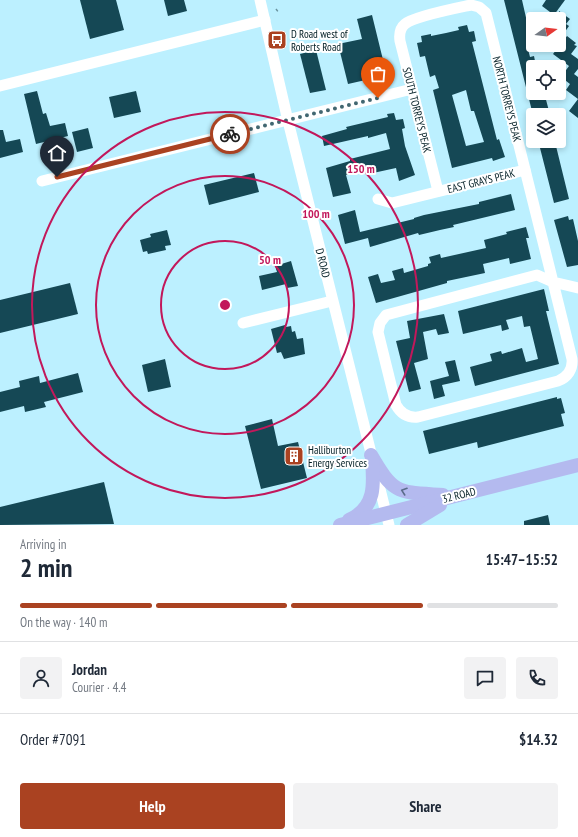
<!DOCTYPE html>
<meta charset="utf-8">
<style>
body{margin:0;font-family:"PT Sans Narrow",sans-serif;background:#f2f2f3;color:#1f2937;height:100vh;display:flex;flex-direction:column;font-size:15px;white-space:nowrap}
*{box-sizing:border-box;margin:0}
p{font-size:13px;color:#747a83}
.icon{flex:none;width:22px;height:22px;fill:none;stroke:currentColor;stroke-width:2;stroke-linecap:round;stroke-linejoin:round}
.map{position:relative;height:525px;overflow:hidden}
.details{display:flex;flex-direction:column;background:#fff;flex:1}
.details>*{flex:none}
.needle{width:26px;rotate:76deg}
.tools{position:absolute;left:526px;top:12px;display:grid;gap:8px}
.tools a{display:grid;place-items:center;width:40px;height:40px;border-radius:4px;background:#fff;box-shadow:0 2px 6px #0003;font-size:20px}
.pin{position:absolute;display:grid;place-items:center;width:34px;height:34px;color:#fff;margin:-41px -17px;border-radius:50% 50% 50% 0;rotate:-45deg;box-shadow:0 0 4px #0007}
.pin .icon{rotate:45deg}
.courier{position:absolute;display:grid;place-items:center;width:40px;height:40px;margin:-20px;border:3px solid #aa4221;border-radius:50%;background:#fff;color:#222;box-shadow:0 1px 5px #0007}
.head em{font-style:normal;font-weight:600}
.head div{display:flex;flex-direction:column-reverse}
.head{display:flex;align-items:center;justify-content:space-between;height:68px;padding:0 20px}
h1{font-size:26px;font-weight:600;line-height:30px}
.bar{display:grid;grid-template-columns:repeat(4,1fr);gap:6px 4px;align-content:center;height:48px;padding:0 20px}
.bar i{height:5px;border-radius:3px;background:#e0e1e3}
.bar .current{background:#aa4221}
.bar p{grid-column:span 4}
.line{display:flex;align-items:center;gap:10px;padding:0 20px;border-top:1px solid #e0e1e3}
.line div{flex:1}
.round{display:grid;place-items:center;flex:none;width:42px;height:42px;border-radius:4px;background:#f2f2f3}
.cta{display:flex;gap:8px;margin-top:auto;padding:8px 20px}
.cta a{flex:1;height:46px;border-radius:4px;background:#aa4221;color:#fff;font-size:16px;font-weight:600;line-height:46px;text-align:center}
.cta a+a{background:#f2f2f3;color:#1f2937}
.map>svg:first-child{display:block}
</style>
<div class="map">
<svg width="578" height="525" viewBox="0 0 578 525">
<rect width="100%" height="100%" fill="#bcf0ff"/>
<g fill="#154855" fill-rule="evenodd">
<polygon points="80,0 116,0 124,30 90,39"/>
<polygon points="164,0 184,0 187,11 168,16"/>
<polygon points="504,0 522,0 532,44 527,45 530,57 534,56 536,66 533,66 533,99 545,96 549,111 533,115"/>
<polygon points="546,0 565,0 554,15 542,6"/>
<polygon points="559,11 570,19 566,24 569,26 559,40"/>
<polygon points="372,15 384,64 387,63 389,73 384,75 385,79 371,83 370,79 348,84 338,44 362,39 357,19"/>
<path d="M 467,25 L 469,32 L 474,31 L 476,41 L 472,42 L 497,140 L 499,139 L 505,157 L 493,161 L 492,158 L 452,168 L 433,90 L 439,88 L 435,75 L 430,77 L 425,56 L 420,57 L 417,43 L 422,42 L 421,36 L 431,34 L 431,36 L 446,33 L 459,30 L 458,27 ZM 466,90 L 471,111 L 474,111 L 484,142 L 466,146 L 452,95 Z"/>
<polygon points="567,36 576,43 574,45 577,46 571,54 578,59 578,69 574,74 578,77 578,118 569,111 578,99 566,90 570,84 561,77 569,66 553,54"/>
<polygon points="316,50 326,90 310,93 300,54"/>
<polygon points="37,91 43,114 46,113 50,126 65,123 68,136 36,144 24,94"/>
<polygon points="136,91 141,112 114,118 109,97"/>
<polygon points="394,113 396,120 403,119 405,128 402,129 405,146 415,175 399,181 396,168 373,173 372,169 346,175 351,193 333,197 326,168 350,161 350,159 390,149 386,133 368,138 368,136 324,146 322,136 347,129 346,127 388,117 387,114"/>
<polygon points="88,128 93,148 77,152 72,132"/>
<polygon points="0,130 3,130 6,142 20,139 23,152 0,158"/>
<polygon points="551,141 552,147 556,146 569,199 554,203 539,144"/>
<polygon points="254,173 259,192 209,205 204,185"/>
<polygon points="511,194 515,210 453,225 454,227 440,230 419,235 418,233 370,247 368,238 345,244 338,215 355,210 360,232 414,219 414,218 424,215 479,204 479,202"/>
<polygon points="568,216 569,220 573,219 578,241 578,265 567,267 554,220"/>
<polygon points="526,227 529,238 526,238 531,259 510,264 509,258 483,264 485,273 447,281 447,283 376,303 368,277 378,274 381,283 395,280 392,271 403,268 404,273 428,266 428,264 431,263 429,257 440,254 441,258 486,248 484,240 507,234 506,232"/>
<polygon points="167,230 171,245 165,246 166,250 148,254 147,251 143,252 140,240 151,237 150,234"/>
<polygon points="291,261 298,286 287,288 286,284 262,290 259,276 277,272 275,266"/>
<polygon points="70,283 78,314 0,333 0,300"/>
<polygon points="544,289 549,311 546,311 559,364 475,386 470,367 492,361 490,354 501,351 502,354 522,348 526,362 538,359 530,326 524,327 522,316 506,320 509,329 502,331 501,325 463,334 458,311"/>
<polygon points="444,314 449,333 438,335 436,329 423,332 428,359 414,363 421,389 409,392 396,341 410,338 407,321"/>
<polygon points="285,325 286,327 291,326 292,332 295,331 297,339 303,338 305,354 284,359 281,352 277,353 271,329"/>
<polygon points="165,359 171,387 148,392 142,365"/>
<polygon points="455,360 460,381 442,385 445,396 434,399 430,381 449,376 445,362"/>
<polygon points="78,373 83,392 44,402 46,407 25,412 24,406 0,412 0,392 20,387 19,381 39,376 40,383"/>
<polygon points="557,397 557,399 561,398 565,413 561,414 564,426 478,448 477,442 429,454 423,431"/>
<polygon points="272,419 278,446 298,442 307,478 261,489 245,426"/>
<polygon points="104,482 114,524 0,525 0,507"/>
<polygon points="548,515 550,525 524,525 524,521"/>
</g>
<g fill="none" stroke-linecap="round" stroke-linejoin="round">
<polyline stroke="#69929e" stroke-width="1.5" stroke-dasharray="3 3" stroke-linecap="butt" points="276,9 279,13"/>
<g stroke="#fff" stroke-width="11">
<polyline points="260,0 288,121 389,525"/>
<polyline points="0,86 265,20"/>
<polyline points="42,181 412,89"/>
<path d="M 438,191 L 400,41 C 399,34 400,28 405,24 C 415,16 457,8 471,5 L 479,7 L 486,13 C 508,103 531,192 553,282 L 572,359 C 573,369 568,377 558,381 L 418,417 C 408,418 401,414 396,405 L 378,332 L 380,323 L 386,315 L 537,275 L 553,282 L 578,288"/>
<polyline points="378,199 392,203 525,170"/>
<polyline points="243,323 332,301"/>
</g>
<g stroke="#b4baef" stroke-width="14">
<path d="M 371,455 C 394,495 398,492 443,495"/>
<path d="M 349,520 C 376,508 374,484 372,459"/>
<polyline points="340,525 578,465"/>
<polyline points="407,525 440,505"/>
</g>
</g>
<defs><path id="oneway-chevron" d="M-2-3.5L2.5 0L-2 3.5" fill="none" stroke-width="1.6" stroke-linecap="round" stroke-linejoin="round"/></defs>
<use stroke="#5a6c8a" href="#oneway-chevron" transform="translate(404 491) rotate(-161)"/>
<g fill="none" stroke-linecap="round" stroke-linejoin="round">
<polyline stroke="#426771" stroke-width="4" stroke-dasharray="0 7.2" points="230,134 378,98"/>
<polyline stroke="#aa4221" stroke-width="5" points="57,177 230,134"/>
</g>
<g fill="none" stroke="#c2185b" stroke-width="2">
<circle cx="225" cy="305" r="64"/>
<circle cx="225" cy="305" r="129"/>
<circle cx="225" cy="305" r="193"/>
</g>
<defs>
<symbol id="bus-square" viewBox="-11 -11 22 22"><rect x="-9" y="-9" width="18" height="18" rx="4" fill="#aa4221" stroke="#fff"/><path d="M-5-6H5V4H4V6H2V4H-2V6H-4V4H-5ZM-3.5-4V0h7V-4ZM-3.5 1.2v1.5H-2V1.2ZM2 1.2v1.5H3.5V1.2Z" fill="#fff"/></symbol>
<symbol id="building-square" viewBox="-11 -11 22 22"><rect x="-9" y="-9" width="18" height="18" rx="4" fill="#aa4221" stroke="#fff"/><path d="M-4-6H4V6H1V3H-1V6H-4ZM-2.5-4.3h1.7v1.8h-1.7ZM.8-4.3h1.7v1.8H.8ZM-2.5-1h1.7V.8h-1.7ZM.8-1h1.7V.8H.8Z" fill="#fff"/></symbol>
</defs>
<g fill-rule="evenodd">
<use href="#bus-square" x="266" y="29" width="22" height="22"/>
<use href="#building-square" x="283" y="445" width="22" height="22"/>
</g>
<g text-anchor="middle" stroke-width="4" stroke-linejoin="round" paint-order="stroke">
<g font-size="11" fill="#001d24" stroke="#fff" text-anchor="start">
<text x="291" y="38">D Road west of<tspan x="291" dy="13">Roberts Road</tspan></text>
<text x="308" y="454">Halliburton<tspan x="308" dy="13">Energy Services</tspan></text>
</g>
<g font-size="11" fill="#001d24" stroke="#fff">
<text transform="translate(507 99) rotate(76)" y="4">NORTH TORREYS PEAK</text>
<text transform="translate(417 110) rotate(76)" y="4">SOUTH TORREYS PEAK</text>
<text transform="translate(481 181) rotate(-14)" y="4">EAST GRAYS PEAK</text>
<text transform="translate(323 263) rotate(76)" y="4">D ROAD</text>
<text transform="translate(459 495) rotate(-14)" y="4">32 ROAD</text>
</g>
</g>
<circle cx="225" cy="305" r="6" fill="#c2185b" stroke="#fff" stroke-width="2"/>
<g font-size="12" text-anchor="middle" font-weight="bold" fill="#c2185b" stroke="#fff" stroke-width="4" stroke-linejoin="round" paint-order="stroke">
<text x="361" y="173">150 m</text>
<text x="316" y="218">100 m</text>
<text x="270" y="264">50 m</text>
</g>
</svg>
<div class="tools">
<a><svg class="needle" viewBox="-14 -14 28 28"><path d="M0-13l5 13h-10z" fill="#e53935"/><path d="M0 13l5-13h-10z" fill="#747a83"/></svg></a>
<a><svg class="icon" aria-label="locate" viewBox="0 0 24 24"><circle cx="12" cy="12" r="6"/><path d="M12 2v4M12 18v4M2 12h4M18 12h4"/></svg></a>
<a><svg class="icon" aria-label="layers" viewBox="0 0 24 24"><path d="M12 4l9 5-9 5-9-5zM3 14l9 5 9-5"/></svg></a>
</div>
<div class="pin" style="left:378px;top:98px;background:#ea580c"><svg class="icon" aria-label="bag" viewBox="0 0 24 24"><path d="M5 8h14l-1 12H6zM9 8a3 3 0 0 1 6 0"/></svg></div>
<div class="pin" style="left:57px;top:177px;background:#1f2937"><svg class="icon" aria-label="home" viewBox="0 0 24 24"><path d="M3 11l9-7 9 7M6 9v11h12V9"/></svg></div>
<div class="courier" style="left:230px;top:134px"><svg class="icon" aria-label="bike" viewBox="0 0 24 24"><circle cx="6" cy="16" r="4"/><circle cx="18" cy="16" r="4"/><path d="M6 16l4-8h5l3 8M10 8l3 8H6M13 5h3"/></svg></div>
</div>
<section class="details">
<div class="head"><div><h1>2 min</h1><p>Arriving in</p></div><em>15:47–15:52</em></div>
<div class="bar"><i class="current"></i><i class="current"></i><i class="current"></i><i></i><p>On the way · 140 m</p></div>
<div class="line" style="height:72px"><a class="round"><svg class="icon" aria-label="person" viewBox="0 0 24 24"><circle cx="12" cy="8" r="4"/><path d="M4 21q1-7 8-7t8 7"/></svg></a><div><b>Jordan</b><p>Courier · 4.4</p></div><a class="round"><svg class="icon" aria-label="chat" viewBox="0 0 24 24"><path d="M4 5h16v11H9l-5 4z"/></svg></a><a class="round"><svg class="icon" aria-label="phone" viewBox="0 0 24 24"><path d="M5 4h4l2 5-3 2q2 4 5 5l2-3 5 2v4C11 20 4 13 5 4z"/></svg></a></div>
<div class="line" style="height:52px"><div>Order #7091</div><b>$14.32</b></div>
<div class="cta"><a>Help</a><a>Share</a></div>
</section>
